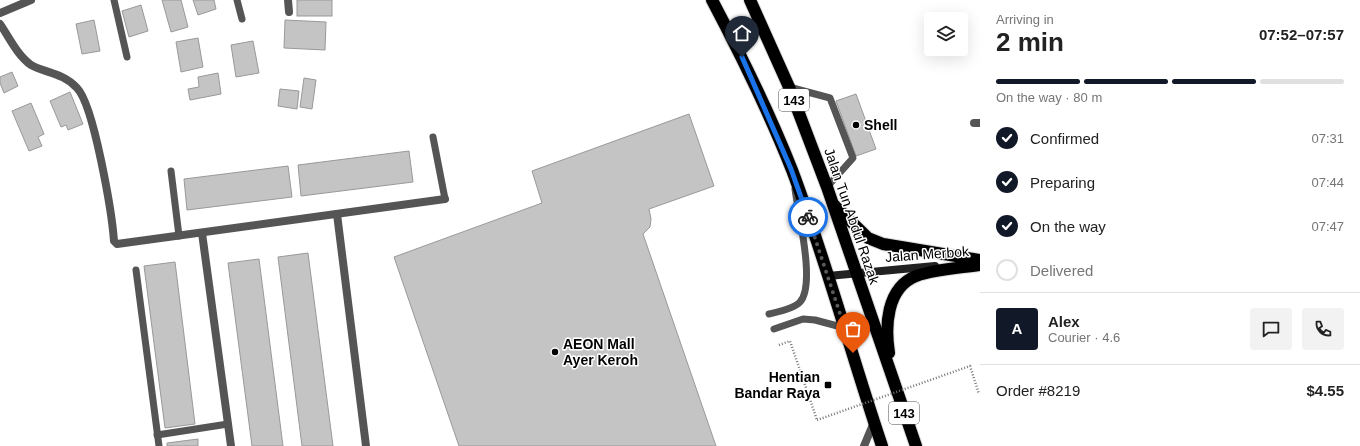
<!DOCTYPE html>
<meta charset="utf-8">
<style>
body{margin:0;font-family:Arial,sans-serif;background:#f2f2f2;color:#222;height:100vh;display:flex;flex-direction:column;font-size:15px;white-space:nowrap}
*{box-sizing:border-box;margin:0}
p{font-size:13px;color:#767676}
.icon{flex:none;width:22px;height:22px;fill:none;stroke:currentColor;stroke-width:2;stroke-linecap:round;stroke-linejoin:round}
.map{position:relative;flex:1;overflow:hidden}
.drawer{display:flex;flex-direction:column;background:#fff;width:380px}
.drawer>*{flex:none}
.fabs{position:absolute;left:924px;top:12px;display:grid;gap:8px}
.fabs a{display:grid;place-items:center;width:44px;height:44px;border-radius:4px;background:#fff;box-shadow:0 4px 16px #0002;font-size:20px}
.pin{position:absolute;display:grid;place-items:center;width:34px;height:34px;color:#fff;margin:-41px -17px;border-radius:50% 50% 50% 0;rotate:-45deg;box-shadow:0 0 4px #0007}
.pin .icon{rotate:45deg}
.courier{position:absolute;display:grid;place-items:center;width:40px;height:40px;margin:-20px;border:3px solid #1a73e8;border-radius:50%;background:#fff;color:#222;box-shadow:0 1px 5px #0007}
.head em{font-style:normal;font-weight:700}
.head div{display:flex;flex-direction:column-reverse}
.head{display:flex;align-items:center;justify-content:space-between;height:68px;padding:0 16px}
h1{font-size:26px;font-weight:700;line-height:30px}
.bar{display:grid;grid-template-columns:repeat(4,1fr);gap:6px 4px;align-content:center;height:48px;padding:0 16px}
.bar i{height:5px;border-radius:3px;background:#e0e0e0}
.bar .selected{background:#111827}
.bar p{grid-column:span 4}
.line{display:flex;align-items:center;gap:10px;padding:0 16px;border-top:1px solid #e0e0e0}
.line div{flex:1}
.round{display:grid;place-items:center;flex:none;width:42px;height:42px;border-radius:4px;background:#f2f2f2}
ol{padding:0 16px;list-style:none}
li{display:flex;align-items:center;gap:12px;height:44px}
li p{margin-inline-start:auto}
li .icon{padding:4px;border-radius:50%;background:#111827;color:#fff;stroke-width:4}
li:last-child{color:#767676}
li i{width:22px;height:22px;border:2px solid #e0e0e0;border-radius:50%}
main{display:flex;flex:1;min-height:0}
.map>svg:first-child{display:block}
</style>
<main>
<div class="map">
<svg width="980" height="446" viewBox="0 0 980 446">
<rect width="100%" height="100%" fill="#fff"/>
<g fill="#c4c4c4" stroke="#999">
<polygon points="162,0 181,0 188,27 171,32"/>
<polygon points="193,0 214,0 216,9 198,15"/>
<rect x="297" y="0" width="35" height="16"/>
<polygon points="141,5 148,31 129,37 122,11"/>
<polygon points="94,20 100,51 82,54 76,24"/>
<polygon points="285,20 326,22 325,50 284,48"/>
<polygon points="198,38 203,67 181,72 176,42"/>
<polygon points="253,41 259,73 236,77 231,45"/>
<polygon points="12,72 18,86 4,93 0,83 0,77"/>
<polygon points="218,73 221,94 190,100 188,89 199,87 198,77"/>
<polygon points="304,78 316,80 312,109 300,107"/>
<polygon points="280,89 299,91 297,109 278,106"/>
<polygon points="70,92 83,124 68,130 66,125 61,127 50,101"/>
<polygon points="856,94 876,149 856,156 836,101"/>
<polygon points="31,103 44,134 38,137 42,146 29,151 12,111"/>
<polygon points="689,114 714,186 649,209 651,219 650,227 643,234 716,446 459,446 394,257 542,203 532,171"/>
<polygon points="409,151 413,182 301,196 298,165"/>
<polygon points="288,166 292,197 187,210 184,179"/>
<polygon points="308,253 333,446 302,446 278,257"/>
<polygon points="259,259 283,446 252,446 228,263"/>
<polygon points="175,262 195,424 165,428 144,266"/>
<polygon points="198,439 198,446 167,446 167,443"/>
</g>
<g fill="none" stroke-linecap="round" stroke-linejoin="round">
<defs>
<g id="highway">
<path d="M 712,0 C 741,55 769,112 792,170 C 826,260 851,354 882,446"/>
<polyline points="750,0 789,87 827,187 916,446"/>
<polyline points="834,205 868,238 883,244 980,260"/>
<path d="M 889,353 C 885,327 886,288 916,276 C 935,269 959,268 980,265"/>
</g>
</defs>
<use href="#highway" stroke="#dbdbdb" stroke-width="14"/>
<polyline stroke="#777" stroke-width="2.5" stroke-dasharray="1 2" stroke-linecap="butt" points="779,345 790,341 817,420"/>
<g stroke="#555" stroke-width="7">
<polyline points="114,0 127,57"/>
<polyline points="237,0 242,19"/>
<polyline points="789,87 830,98 853,158 827,187"/>
<polyline points="433,137 445,199"/>
<polyline points="171,171 179,236"/>
<polyline points="136,270 159,446"/>
<path d="M 769,314 C 777,312 794,309 800,302 C 816,285 798,213 795,189"/>
<polyline points="774,329 803,319 815,320 845,328"/>
<polyline points="157,435 228,424"/>
</g>
<g stroke="#555" stroke-width="8">
<polyline points="288,0 289,12"/>
<polyline points="0,13 31,0"/>
<path d="M 0,24 C 9,37 17,55 31,65 C 45,73 64,73 77,88 C 94,105 112,214 114,241 L 117,244 L 445,199"/>
<polyline points="974,123 980,123"/>
<polyline points="337,214 366,446"/>
<polyline points="202,233 231,446"/>
<polyline points="864,446 874,422"/>
</g>
<polyline stroke="#222" stroke-width="8" points="828,276 935,266"/>
<use href="#highway" stroke="#000" stroke-width="12"/>
<polyline stroke="#777" stroke-width="2.5" stroke-dasharray="1 2" stroke-linecap="butt" points="817,420 970,366 979,394"/>
</g>
<g fill="none" stroke-linecap="round" stroke-linejoin="round">
<polyline stroke="#595959" stroke-width="4" stroke-dasharray="0 7.2" points="808,217 853,353"/>
<polyline stroke="#1a73e8" stroke-width="5" points="742,57 791,169 808,217"/>
</g>
<g fill="#000" stroke="#fff" stroke-width="1.5">
<circle cx="856" cy="125" r="4"/>
<circle cx="555" cy="352" r="4"/>
<rect x="824" y="381" width="8" height="8" rx="2"/>
</g>
<g text-anchor="middle" stroke-width="3" stroke-linejoin="round" paint-order="stroke">
<g fill="#fff" stroke="#4c4c4c" stroke-width="1">
<rect x="779" y="89" width="30" height="22" rx="3"/>
<rect x="889" y="402" width="30" height="22" rx="3"/>
</g>
<g font-size="13" font-weight="bold" fill="#000">
<text x="794" y="105">143</text>
<text x="904" y="418">143</text>
</g>
<g font-size="14" font-weight="bold" fill="#000" stroke="#fff" text-anchor="start">
<text x="864" y="130">Shell</text>
<text x="563" y="349">AEON Mall<tspan x="563" dy="16">Ayer Keroh</tspan></text>
<text x="820" y="382" text-anchor="end">Hentian<tspan x="820" dy="16">Bandar Raya</tspan></text>
</g>
<g font-size="14" fill="#000" stroke="#fff">
<text transform="translate(852 216) rotate(71)" y="5">Jalan Tun Abdul Razak</text>
<text transform="translate(927 254) rotate(-4)" y="5">Jalan Merbok</text>
</g>
</g>
</svg>
<div class="fabs">
<a><svg class="icon" aria-label="layers" viewBox="0 0 24 24"><path d="M12 4l9 5-9 5-9-5zM3 14l9 5 9-5"/></svg></a>
</div>
<div class="pin" style="left:853px;top:353px;background:#ea580c"><svg class="icon" aria-label="bag" viewBox="0 0 24 24"><path d="M5 8h14l-1 12H6zM9 8a3 3 0 0 1 6 0"/></svg></div>
<div class="pin" style="left:742px;top:57px;background:#1f2937"><svg class="icon" aria-label="home" viewBox="0 0 24 24"><path d="M3 11l9-7 9 7M6 9v11h12V9"/></svg></div>
<div class="courier" style="left:808px;top:217px"><svg class="icon" aria-label="bike" viewBox="0 0 24 24"><circle cx="6" cy="16" r="4"/><circle cx="18" cy="16" r="4"/><path d="M6 16l4-8h5l3 8M10 8l3 8H6M13 5h3"/></svg></div>
</div>
<section class="drawer">
<div class="head"><div><h1>2 min</h1><p>Arriving in</p></div><em>07:52–07:57</em></div>
<div class="bar"><i class="selected"></i><i class="selected"></i><i class="selected"></i><i></i><p>On the way · 80 m</p></div>
<ol>
<li><svg class="icon" aria-label="check" viewBox="0 0 24 24"><path d="M5 12l5 5 9-10"/></svg>Confirmed<p>07:31</p></li>
<li><svg class="icon" aria-label="check" viewBox="0 0 24 24"><path d="M5 12l5 5 9-10"/></svg>Preparing<p>07:44</p></li>
<li><svg class="icon" aria-label="check" viewBox="0 0 24 24"><path d="M5 12l5 5 9-10"/></svg>On the way<p>07:47</p></li>
<li><i></i>Delivered</li>
</ol>
<div class="line" style="height:72px"><b class="round" style="background:#111827;color:#fff">A</b><div><b>Alex</b><p>Courier · 4.6</p></div><a class="round"><svg class="icon" aria-label="chat" viewBox="0 0 24 24"><path d="M4 5h16v11H9l-5 4z"/></svg></a><a class="round"><svg class="icon" aria-label="phone" viewBox="0 0 24 24"><path d="M5 4h4l2 5-3 2q2 4 5 5l2-3 5 2v4C11 20 4 13 5 4z"/></svg></a></div>
<div class="line" style="height:52px"><div>Order #8219</div><b>$4.55</b></div>
</section>
</main>
